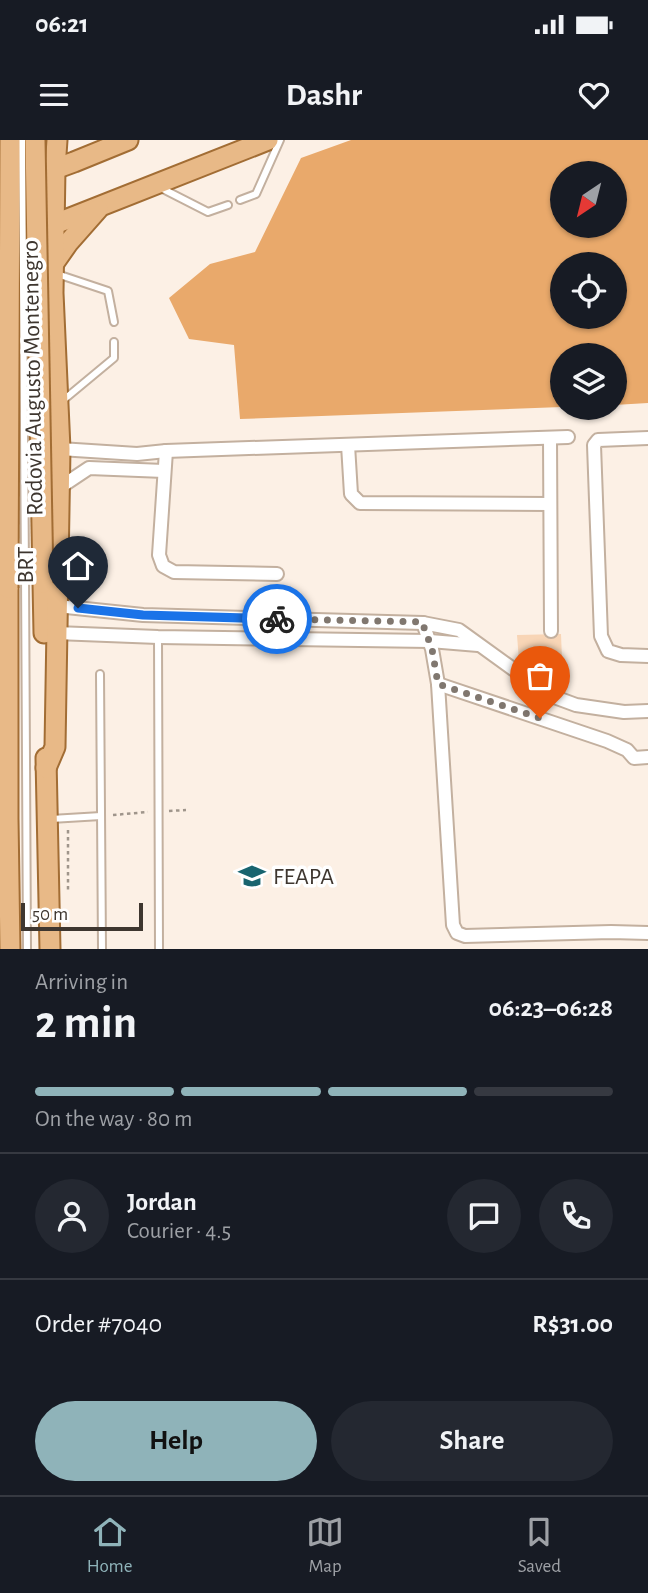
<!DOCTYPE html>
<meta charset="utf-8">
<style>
body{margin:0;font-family:"Alegreya Sans",sans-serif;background:#242831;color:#f1f3f6;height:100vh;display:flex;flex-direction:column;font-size:26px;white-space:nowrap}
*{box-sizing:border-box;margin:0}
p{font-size:23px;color:#9ea1a6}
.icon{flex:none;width:38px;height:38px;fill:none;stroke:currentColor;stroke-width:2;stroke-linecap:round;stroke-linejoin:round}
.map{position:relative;height:809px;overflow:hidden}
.details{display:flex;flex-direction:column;background:#171b24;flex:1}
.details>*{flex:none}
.needle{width:46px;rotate:215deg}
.buttons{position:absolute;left:550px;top:21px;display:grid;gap:14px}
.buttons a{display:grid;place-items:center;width:77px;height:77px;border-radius:50%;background:#171b24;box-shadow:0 2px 5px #0004;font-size:35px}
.scale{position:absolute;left:21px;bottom:18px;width:122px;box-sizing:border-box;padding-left:7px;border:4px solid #3e362f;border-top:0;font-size:19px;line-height:24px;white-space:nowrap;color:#3e362f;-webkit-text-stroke:5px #fff;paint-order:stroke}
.pin{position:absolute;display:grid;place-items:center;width:60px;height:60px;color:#fff;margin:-72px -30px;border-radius:50% 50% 50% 0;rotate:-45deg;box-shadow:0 0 7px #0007}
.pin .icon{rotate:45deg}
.courier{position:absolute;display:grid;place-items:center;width:70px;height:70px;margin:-35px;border:5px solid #1a73e8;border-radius:50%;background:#fff;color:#222;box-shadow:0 2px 9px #0007}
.head em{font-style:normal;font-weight:700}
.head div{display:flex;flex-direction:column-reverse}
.head{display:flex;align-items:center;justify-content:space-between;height:119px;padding:0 35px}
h1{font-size:46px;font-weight:700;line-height:52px}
.bar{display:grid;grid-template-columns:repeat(4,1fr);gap:10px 7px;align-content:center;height:84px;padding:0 35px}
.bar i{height:9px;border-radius:5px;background:#363941}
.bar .selected{background:#8fb3b9}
.bar p{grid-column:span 4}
.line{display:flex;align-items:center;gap:18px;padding:0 35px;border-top:2px solid #363941}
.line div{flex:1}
.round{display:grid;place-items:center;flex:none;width:74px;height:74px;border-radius:37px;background:#242831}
.action{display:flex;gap:14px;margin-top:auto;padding:14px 35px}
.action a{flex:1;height:80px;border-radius:42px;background:#8fb3b9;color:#111;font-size:28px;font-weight:700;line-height:80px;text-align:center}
.action a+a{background:#242831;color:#f1f3f6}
.status{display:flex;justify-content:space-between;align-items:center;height:49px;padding:0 35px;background:#171b24;direction:ltr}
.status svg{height:19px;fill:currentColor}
header{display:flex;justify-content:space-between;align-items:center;height:91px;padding:0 35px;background:#171b24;font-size:32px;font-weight:700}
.dock{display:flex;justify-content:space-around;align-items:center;height:98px;border-top:2px solid #363941;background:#171b24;font-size:19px;color:#9ea1a6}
.dock a{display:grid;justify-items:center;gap:4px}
.dock .selected{color:#8fb3b9}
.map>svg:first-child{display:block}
</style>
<div class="status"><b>06:21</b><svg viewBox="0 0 49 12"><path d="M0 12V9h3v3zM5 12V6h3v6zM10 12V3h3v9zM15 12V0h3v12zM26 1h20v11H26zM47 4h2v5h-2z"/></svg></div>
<header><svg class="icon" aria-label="menu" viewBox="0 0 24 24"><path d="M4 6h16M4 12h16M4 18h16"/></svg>Dashr<svg class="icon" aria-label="heart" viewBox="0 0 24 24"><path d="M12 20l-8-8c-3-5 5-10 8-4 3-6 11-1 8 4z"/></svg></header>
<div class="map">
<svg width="648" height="809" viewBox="0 0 648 809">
<rect width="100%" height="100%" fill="#fcf0e5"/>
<polygon fill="#f8d5b6" points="561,494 562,519 519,521 517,495"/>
<path fill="#e9a96b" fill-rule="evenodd" d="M 351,0 L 648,0 L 648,263 L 614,265 L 614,215 L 562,215 L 562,267 L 240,279 L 234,205 L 189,199 L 169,158 L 210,124 L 255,112 L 301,18 ZM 562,33 L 614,33 L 614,86 L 562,86 ZM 562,124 L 614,124 L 614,177 L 562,177 Z"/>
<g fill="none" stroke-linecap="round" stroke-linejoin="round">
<defs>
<g id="service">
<polyline points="159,47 208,72 228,65"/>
<polyline points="240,60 256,54 280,0"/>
<polyline points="57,134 108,151 114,182"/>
<polyline points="61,262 114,218 114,202"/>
<polyline points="25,433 27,809"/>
<polyline points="270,478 272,499"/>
<polyline points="158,497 159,809"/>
<polyline points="100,534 102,809"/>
<polyline points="51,679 101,676"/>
</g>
<g id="minor">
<polyline points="550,298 551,491"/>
<polyline points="648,298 598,300 594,305 601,496 608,511 621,515 648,516"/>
<polyline points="348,305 351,354 360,363 550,364"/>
<polyline points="60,309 137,314 166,311 568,297"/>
<polyline points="166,311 159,415 163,426 174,432 277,434"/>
<polyline points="59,348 89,328 164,331"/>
<polyline points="57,466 143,475 423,483 459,490 549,555 576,565 624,572 648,571"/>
<polyline points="423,483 432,509 438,544 453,785 457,793 465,796 611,792 648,793"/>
<polyline points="56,493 158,497 430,501 478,505"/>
<polyline points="438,544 607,601 627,610 634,618 648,617"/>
</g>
<g id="primary">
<polyline points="0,49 74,22 128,0"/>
<polyline points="1,102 55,84 268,0"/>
<polyline points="54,123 68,103 98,69"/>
<polyline points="43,443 44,493"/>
<polyline points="8,448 8,678 10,809"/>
<polyline points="46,618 50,809"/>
<polyline points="46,628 55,607 60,309 53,153 55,29 57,0"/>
</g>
</defs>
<use href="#service" stroke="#c3b09f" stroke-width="10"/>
<use href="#minor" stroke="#c3b09f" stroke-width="16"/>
<use href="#primary" stroke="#a26d34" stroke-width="23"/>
<g stroke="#9f958b" stroke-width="2.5" stroke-dasharray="3.5 3.5" stroke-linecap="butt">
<polyline points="169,671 186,670"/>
<polyline points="113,675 148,672"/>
<polyline points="68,690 68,750"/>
</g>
<use href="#service" stroke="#fff" stroke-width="6"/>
<use href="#minor" stroke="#fff" stroke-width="12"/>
<use href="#primary" stroke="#e8b987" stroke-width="19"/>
<defs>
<polyline id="service-bridge" points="22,0 25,433"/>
<g id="primary-bridge">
<polyline points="35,0 43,443"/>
<polyline points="8,448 10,0"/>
</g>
</defs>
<use href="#service-bridge" stroke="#c3b09f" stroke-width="10" stroke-linecap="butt"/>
<use href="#primary-bridge" stroke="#a26d34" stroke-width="23" stroke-linecap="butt"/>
<use href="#service-bridge" stroke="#fff" stroke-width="6"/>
<use href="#primary-bridge" stroke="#e8b987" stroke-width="19"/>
</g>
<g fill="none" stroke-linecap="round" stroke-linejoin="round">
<polyline stroke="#80776f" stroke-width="7" stroke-dasharray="0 12.6" points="277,479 422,482 432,509 438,544 540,578"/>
<polyline stroke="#1a73e8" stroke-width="9" points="78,468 143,475 277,479"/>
</g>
<defs>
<symbol id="university-bare" viewBox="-9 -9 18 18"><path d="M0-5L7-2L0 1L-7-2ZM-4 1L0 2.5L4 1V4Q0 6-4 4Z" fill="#18646f" stroke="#fff" stroke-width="2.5" paint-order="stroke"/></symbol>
</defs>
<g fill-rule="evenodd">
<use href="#university-bare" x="233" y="717" width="38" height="38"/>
</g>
<g text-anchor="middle" stroke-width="7" stroke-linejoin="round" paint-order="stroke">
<g font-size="24" fill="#3e362f" stroke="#fff">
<text transform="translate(32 238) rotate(-91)" y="8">Rodovia Augusto Montenegro</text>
<text transform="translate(25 425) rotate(-90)" y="8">BRT</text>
</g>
<g font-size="24" fill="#3e362f" stroke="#fff" text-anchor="start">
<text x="273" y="744">FEAPA</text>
</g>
</g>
</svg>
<div class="buttons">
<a><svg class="needle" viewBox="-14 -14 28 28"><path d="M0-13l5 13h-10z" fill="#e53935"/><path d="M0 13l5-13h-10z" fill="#9ea1a6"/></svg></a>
<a><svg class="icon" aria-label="locate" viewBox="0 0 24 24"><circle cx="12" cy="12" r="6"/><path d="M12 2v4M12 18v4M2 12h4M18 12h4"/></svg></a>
<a><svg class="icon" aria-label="layers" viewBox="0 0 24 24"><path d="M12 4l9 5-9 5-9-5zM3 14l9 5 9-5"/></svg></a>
</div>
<div class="scale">50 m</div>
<div class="pin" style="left:540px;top:578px;background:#ea580c"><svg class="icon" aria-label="bag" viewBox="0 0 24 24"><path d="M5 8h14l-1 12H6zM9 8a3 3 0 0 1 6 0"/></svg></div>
<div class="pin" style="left:78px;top:468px;background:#1f2937"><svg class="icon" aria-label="home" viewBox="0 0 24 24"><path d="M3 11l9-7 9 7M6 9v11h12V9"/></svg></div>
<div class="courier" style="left:277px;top:479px"><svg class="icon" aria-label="bike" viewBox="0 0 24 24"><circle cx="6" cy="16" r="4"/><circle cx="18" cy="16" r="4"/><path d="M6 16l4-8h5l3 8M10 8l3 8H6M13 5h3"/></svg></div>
</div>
<section class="details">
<div class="head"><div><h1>2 min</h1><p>Arriving in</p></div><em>06:23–06:28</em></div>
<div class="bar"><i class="selected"></i><i class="selected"></i><i class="selected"></i><i></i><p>On the way · 80 m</p></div>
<div class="line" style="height:126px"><a class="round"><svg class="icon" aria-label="person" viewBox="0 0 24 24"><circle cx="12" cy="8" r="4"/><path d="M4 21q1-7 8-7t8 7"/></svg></a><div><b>Jordan</b><p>Courier · 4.5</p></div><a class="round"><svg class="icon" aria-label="chat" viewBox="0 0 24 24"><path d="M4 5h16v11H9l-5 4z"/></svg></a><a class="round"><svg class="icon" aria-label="phone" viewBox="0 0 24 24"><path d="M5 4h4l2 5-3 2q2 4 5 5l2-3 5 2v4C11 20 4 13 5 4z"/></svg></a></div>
<div class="line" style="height:91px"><div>Order #7040</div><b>R$31.00</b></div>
<div class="action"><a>Help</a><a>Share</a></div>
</section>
<nav class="dock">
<a class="selected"><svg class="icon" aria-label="home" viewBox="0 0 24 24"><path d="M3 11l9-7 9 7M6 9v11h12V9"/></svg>Home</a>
<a><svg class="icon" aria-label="map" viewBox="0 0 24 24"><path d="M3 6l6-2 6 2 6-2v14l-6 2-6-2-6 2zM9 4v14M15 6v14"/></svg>Map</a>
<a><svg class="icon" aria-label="saved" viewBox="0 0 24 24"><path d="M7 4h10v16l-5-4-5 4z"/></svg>Saved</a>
</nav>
